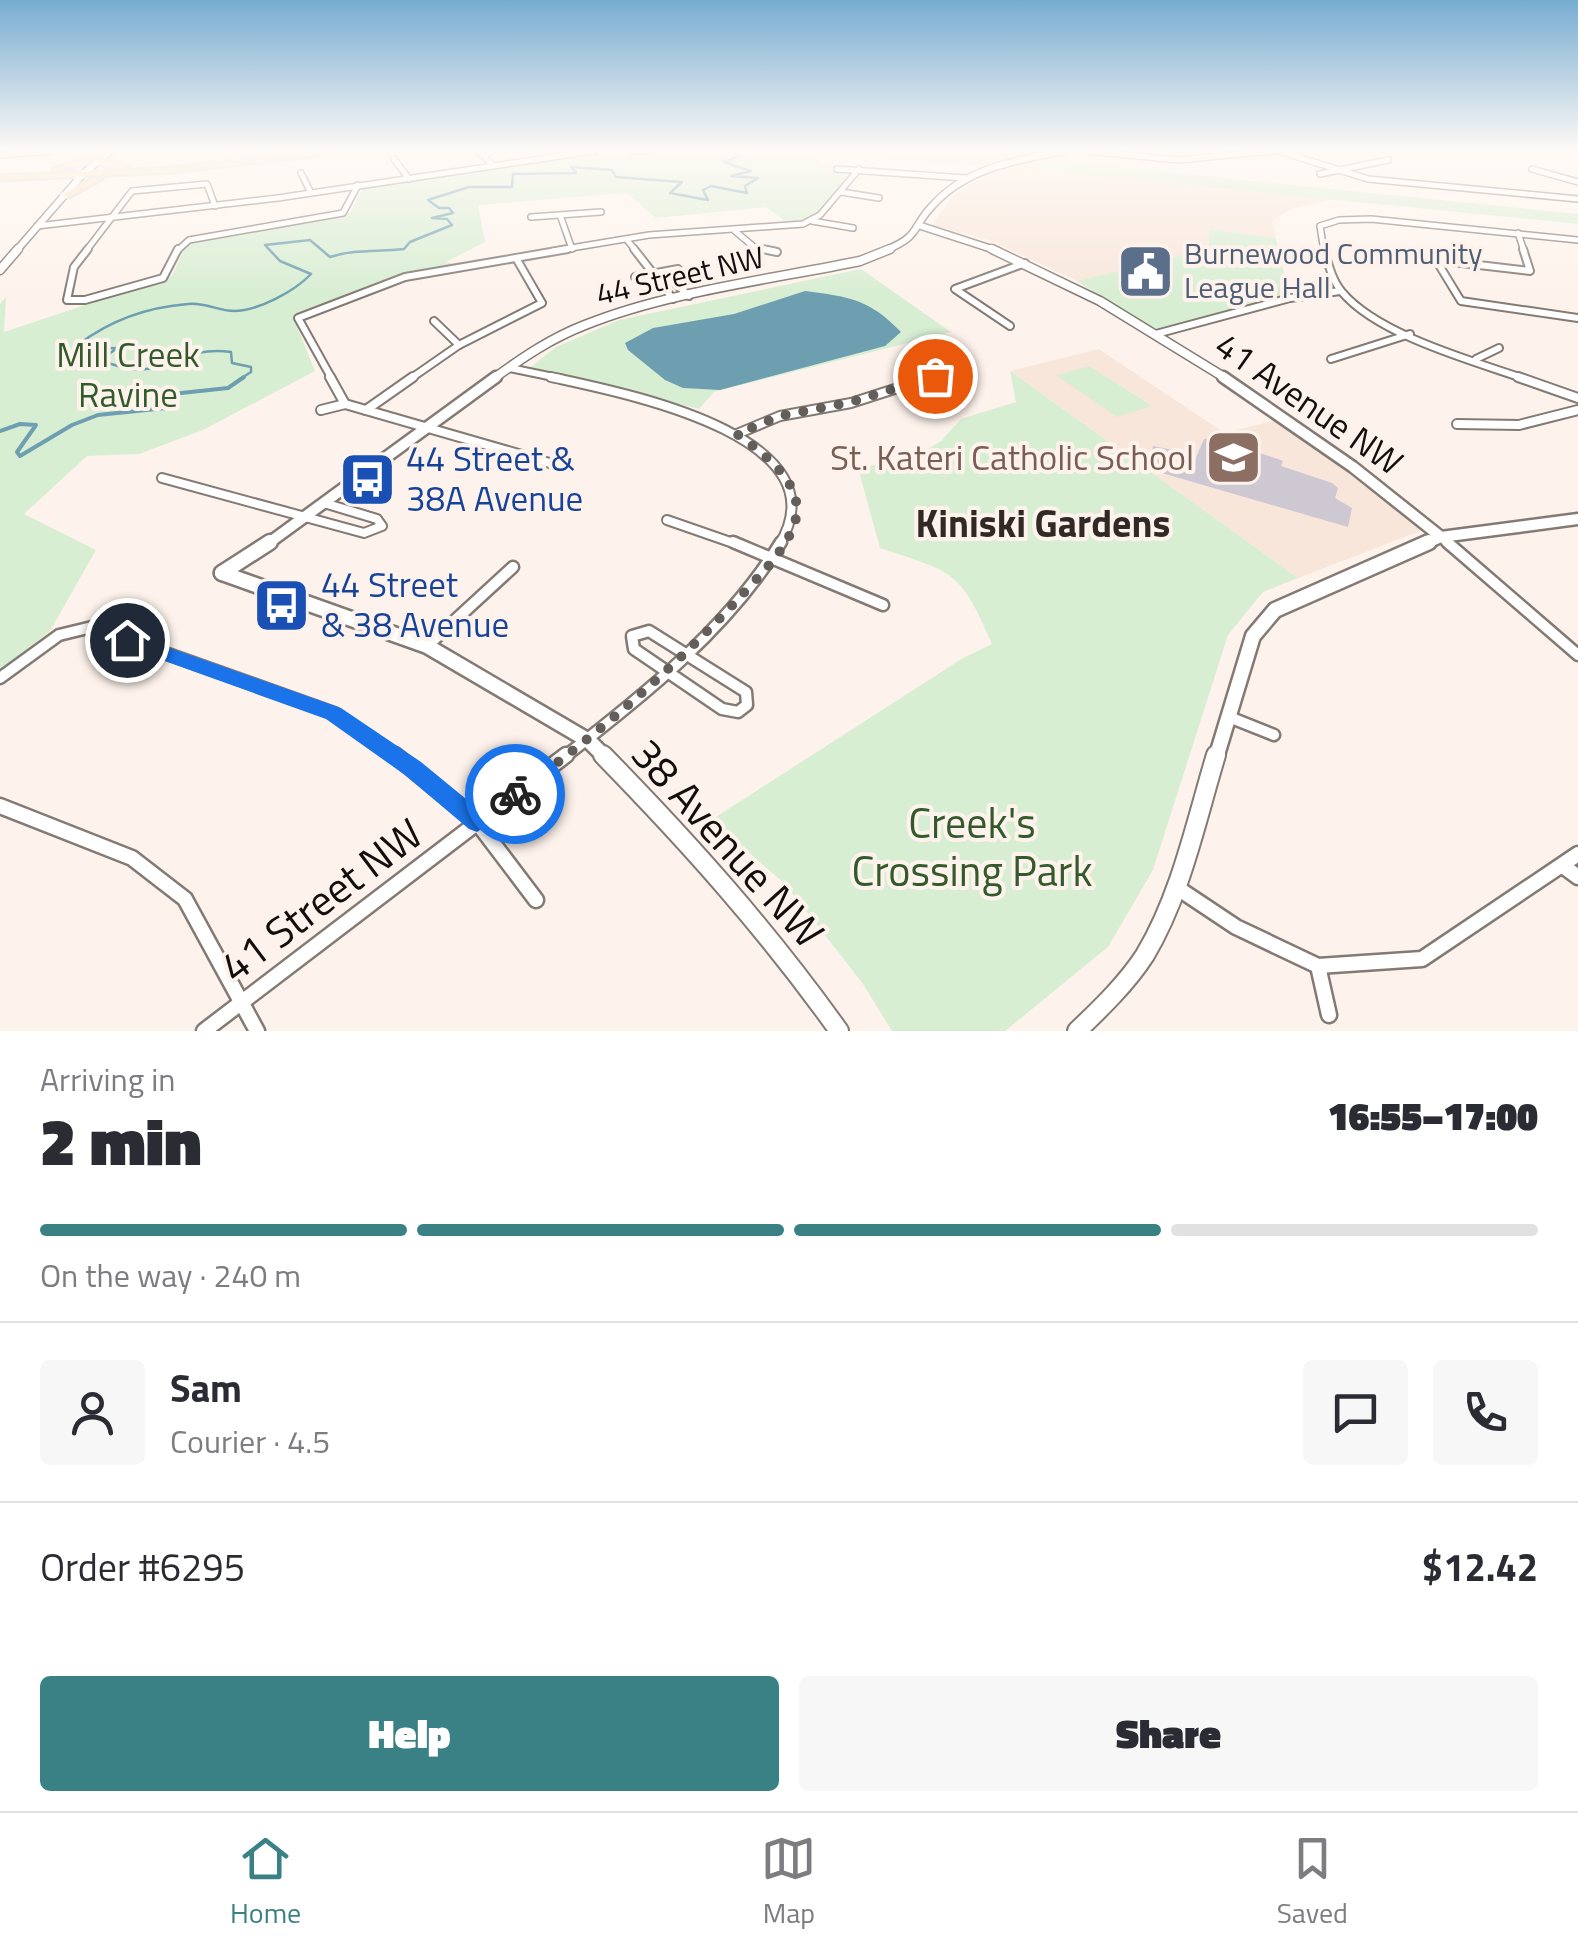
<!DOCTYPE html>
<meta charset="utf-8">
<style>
body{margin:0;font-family:"Titillium Web",sans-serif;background:#f7f7f7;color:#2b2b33;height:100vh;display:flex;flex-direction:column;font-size:38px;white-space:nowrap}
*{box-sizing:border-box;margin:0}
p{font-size:32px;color:#7c7c81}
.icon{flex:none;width:55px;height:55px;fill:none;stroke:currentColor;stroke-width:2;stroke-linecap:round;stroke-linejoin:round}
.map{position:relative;height:1031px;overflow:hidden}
.sheet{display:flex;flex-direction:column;background:#fff;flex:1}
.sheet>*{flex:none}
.pin{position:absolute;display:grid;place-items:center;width:85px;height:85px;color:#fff;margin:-42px;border:5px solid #fff;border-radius:50%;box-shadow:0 2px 10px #0007}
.courier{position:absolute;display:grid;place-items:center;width:100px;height:100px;margin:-50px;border:8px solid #1a73e8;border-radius:50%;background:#fff;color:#222;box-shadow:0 2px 12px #0007}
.overview em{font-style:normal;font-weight:800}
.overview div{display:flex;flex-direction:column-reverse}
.overview{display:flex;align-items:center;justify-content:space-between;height:170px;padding:0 40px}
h1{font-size:65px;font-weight:800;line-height:75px}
.bar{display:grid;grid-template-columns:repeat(4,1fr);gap:15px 10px;align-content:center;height:120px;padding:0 40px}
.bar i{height:12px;border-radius:8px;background:#e1e1e2}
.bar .active{background:#398185}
.bar p{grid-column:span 4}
.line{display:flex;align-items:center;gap:25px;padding:0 40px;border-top:2px solid #e1e1e2}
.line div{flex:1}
.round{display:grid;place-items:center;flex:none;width:105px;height:105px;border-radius:10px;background:#f7f7f7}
.button{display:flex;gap:20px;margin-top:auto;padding:20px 40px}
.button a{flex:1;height:115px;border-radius:10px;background:#398185;color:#fff;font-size:40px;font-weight:800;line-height:115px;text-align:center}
.button a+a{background:#f7f7f7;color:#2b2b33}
.dock{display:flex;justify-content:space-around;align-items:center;height:140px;border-top:2px solid #e1e1e2;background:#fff;font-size:28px;color:#7c7c81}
.dock a{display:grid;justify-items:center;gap:5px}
.dock .active{color:#398185}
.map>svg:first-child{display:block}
</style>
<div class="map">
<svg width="1578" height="1031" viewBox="0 0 1578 1031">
<rect width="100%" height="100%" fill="#fef3ec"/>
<g fill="#f8e6db">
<polygon points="1009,167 1338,199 1293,208 1272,221 1276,238 1209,229 1209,248 1077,281 992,241 932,225 953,196 974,182"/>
<polygon points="1099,349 1225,433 1280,419 1371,484 1423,530 1298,578 1010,371"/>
</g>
<g fill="#d8eed3">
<polygon points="660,151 939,151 1010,157 981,166 809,152 830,170 850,177 813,219 789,224 766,207 656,218 627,193 478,205 485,242 446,262 456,264 402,274 293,317 315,371 203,430 139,454 87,456 24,514 96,550 50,631 0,670 0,304 6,297 4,332 172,276 187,243 195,240 344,215 350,213 364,186 565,154"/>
<polygon points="1037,159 1578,214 1578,224 1009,167"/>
<polygon points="1209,229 1276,238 1289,294 1161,329 1148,328 1077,281 1209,248"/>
<polygon points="861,269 951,332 714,392 699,409 531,367 556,347 619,320"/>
<polygon points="1089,366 1152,406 1117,417 1056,375"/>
<path d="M 1010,371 L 1298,578 L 1263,592 L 1228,635 L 1153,870 L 1108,947 L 1005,1031 L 892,1031 L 863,984 L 785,884 L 711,820 L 963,658 L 992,644 C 960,570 955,573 880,548 L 858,468 L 915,457 L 941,441 L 961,419 L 1016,402 Z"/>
</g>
<path fill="#6e9fb0" d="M 805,291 C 849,297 868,298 901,332 L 885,346 L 720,390 L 683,388 L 665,380 L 628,350 L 625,343 L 653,328 L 734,314 Z"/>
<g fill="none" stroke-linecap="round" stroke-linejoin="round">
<path stroke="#6e9fb0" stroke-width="2.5" d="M 240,379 L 251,372 L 251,367 L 232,363 L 231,352 C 172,344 165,388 101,360 L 117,348 L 84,349 L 79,344 C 111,320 149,307 188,304 C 205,302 218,311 234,311 C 258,311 295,291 311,274 L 280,261 L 265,245 L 310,240 L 330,257 C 355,249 378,252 404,249 L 410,242 L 452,225 L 447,219 L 432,218 L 453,213 L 449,208 L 439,208 L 428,200 L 469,187 L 512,187 L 513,174 L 576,173 L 571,167 L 612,170 L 616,177 L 682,182 L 670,193 L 708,200 L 703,190 L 711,186 L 747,193 L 745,186 L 758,178 L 731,176 L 751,171 L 724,162 L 739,156 L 732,151"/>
<polyline stroke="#6e9fb0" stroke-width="4" points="0,431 20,424 36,425 17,452 20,456 72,425 98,415 166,408 171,405 164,398 172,394 228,388 244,377"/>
</g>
<polygon fill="#cdc8d1" points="1211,438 1278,459 1283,461 1281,466 1332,483 1338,488 1335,498 1352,508 1348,527 1148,469 1153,446 1177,451 1175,464 1192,467 1204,439"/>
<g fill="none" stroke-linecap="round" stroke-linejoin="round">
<defs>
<g id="minor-far4">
<polyline points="478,151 492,164"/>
<polyline points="633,151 649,151"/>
<polyline points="1086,151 1179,160 1272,151"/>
<polyline points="1279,151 1368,179 1578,199"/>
<polyline points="0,155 50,151"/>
<polyline points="394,159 409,179"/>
<polyline points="837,169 965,178"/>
<polyline points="1532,169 1578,182"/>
<polyline points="301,173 310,191"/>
<polyline points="1320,174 1388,160"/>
<polyline points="841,192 879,198"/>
<polyline points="560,215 572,249"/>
<polyline points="531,217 601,212"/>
<polyline points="812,221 853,228"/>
<polyline points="37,226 278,198 594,151"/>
<polyline points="735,231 754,247 774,251"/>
<polyline points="1518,233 1524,251"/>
<polyline points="627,240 636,251"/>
<polyline points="86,251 132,191 207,184 215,206"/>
<polyline points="177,251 189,240 343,213 358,185"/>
<polyline points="553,251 649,235 803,224 820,215 859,169"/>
<polyline points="1324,251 1320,226 1339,220 1371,219 1578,240"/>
</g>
<g id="minor-far3">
<polyline points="88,249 74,267 67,300 85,300 163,278 178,249"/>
<polyline points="634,249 673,299"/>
<polyline points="762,249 777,252"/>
<path d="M 1324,249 C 1328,263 1332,280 1342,292 C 1378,335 1473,361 1525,379"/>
<polyline points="1523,249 1530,271 1436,260 1461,301 1578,318"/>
<polyline points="658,274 671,279 689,296"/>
<polyline points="635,277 678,269"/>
<polyline points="434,321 459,345"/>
<polyline points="1010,326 955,289 1025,263"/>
<polyline points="1156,334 1290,298 1340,291"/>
<polyline points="1331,359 1410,334"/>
<polyline points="1476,359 1499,348"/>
<polyline points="510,368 563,379"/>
<polyline points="332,379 298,318 405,277 568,249"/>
<polyline points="410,379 459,345 542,303 516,258"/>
<polyline points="924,379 935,376"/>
</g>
<g id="minor-far2">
<polyline points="330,377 345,404 560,466"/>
<path d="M 551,377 C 619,392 847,435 779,545"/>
<polyline points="1518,377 1578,398"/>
<polyline points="321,410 345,404"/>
<polyline points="366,410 413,377"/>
<polyline points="1457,424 1519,425 1578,410"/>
<polyline points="737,434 780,416 851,403 932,377"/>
<polyline points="162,478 364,533 382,526 377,519 324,503"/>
<polyline points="667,520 739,545"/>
<polyline points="1441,537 1450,545"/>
</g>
<g id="minor-far1">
<polyline points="733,542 883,605"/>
<polyline points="1447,542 1578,655"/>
<polygon points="649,631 746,692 747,705 738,712 722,709 634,649 632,636"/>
<polyline points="427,646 513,567"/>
<polyline points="0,678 59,635 92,627 334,713 398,758"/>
<polyline points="1229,717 1274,735"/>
<path d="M 563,758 C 643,696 728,629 781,542"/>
</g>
<g id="minor">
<polyline points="395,755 477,822 536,900"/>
<polyline points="0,806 132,858 185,899 257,1031"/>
<polyline points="1563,866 1578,877"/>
<polyline points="1176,887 1236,927 1318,966 1422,959 1578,854"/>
<polyline points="1318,966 1329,1015"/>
<polyline points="204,1031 566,755"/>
</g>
<g id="tertiary-far4">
<polyline points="921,226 998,251"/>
<polyline points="16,251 82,175 110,151"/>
<path d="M 884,251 C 923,235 910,228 934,204 C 968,167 1018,160 1065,151"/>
</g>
<g id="tertiary-far3">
<polyline points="992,249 1100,301 1227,379"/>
<polyline points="0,270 18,249"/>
<path d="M 493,379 C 522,358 551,338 585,325 C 666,292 773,279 860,261 L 890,249"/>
</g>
<g id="tertiary-far2">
<polyline points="1223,377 1353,467 1441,537"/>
<polyline points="266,545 496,377"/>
<polyline points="1423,545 1441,537 1578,519"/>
</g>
<g id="tertiary-far1">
<polyline points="222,573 270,542"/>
<polyline points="222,573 427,646 589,741 606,758"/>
<polyline points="1216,758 1253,636 1275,610 1429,542"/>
</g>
<g id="tertiary">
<path d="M 603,755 C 690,844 767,930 839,1031"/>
<path d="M 1077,1031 C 1101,1008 1127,983 1145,955 C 1181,895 1196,821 1216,755"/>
</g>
<g id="primary">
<polygon points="332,151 352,151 172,172 0,180 0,176 172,168"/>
<path d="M 101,155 L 105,157 L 104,160 L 130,166 C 122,170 101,167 97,161 L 57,171 L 53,169 Z"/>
<polygon points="95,177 102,179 69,197 62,195"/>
</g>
</defs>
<use href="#minor-far4" stroke="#837a74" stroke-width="8"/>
<use href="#minor-far3" stroke="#837a74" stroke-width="10"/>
<use href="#minor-far2" stroke="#837a74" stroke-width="12"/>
<use href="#minor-far1" stroke="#837a74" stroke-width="15"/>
<use href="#minor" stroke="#837a74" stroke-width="19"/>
<use href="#tertiary-far4" stroke="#837a74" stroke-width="9"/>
<use href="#tertiary-far3" stroke="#837a74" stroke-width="11"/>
<use href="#tertiary-far2" stroke="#837a74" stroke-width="15"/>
<use href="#tertiary-far1" stroke="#837a74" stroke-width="19"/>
<use href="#tertiary" stroke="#837a74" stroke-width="22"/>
<use href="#primary" stroke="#d4d4d3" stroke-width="5"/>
<use href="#minor-far4" stroke="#fff" stroke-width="5"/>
<use href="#minor-far3" stroke="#fff" stroke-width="6"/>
<use href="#minor-far2" stroke="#fff" stroke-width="8"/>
<use href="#minor-far1" stroke="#fff" stroke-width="10"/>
<use href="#minor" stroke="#fff" stroke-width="14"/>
<use href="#tertiary-far4" stroke="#fff" stroke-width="6"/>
<use href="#tertiary-far3" stroke="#fff" stroke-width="8"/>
<use href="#tertiary-far2" stroke="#fff" stroke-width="10"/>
<use href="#tertiary-far1" stroke="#fff" stroke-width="14"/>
<use href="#tertiary" stroke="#fff" stroke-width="18"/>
<use href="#primary" fill="#fbddb6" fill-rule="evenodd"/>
</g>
<linearGradient id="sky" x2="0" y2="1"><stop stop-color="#77acd2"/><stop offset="0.51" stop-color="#fffaf6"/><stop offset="1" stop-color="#fffaf6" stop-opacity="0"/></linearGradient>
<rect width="1578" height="295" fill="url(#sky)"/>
<polygon fill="#1a73e8" points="127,633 341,708 421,762 477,808 515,785 523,787 526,794 523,801 477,832 469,829 405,775 326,719 120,645 120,635"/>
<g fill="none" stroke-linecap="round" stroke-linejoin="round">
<path stroke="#645e5a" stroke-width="10" stroke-dasharray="0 18" d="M 515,794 C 597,735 670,672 739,598 C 759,576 789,548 796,518 C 803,481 762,453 737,434 L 780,416 L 851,402 L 935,376"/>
</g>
<defs>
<symbol id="civic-square" viewBox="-11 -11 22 22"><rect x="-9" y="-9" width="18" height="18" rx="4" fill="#5c6f8a" stroke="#fef3ec"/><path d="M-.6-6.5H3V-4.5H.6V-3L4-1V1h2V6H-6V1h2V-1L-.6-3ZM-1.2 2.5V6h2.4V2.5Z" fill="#fff"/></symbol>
<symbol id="school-square" viewBox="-11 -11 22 22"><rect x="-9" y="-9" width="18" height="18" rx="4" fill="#8d6e63" stroke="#fef3ec"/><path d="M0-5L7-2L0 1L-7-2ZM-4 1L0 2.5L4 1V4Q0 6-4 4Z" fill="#fff"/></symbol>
<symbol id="bus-square" viewBox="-11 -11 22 22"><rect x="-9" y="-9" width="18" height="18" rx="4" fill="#1a4fb4" stroke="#fef3ec"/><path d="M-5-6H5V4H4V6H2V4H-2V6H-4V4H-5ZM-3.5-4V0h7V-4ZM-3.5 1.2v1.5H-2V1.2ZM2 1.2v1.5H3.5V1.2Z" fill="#fff"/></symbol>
</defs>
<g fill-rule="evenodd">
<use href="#civic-square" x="1114" y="240" width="63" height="63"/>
<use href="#school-square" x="1202" y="426" width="63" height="63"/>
<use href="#bus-square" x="336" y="448" width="63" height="63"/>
<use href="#bus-square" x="250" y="574" width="63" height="63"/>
</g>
<g text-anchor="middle" stroke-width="8" stroke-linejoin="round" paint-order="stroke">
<g font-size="30" fill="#4e5e75" stroke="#fef3ec" text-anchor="start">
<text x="1184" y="264">Burnewood Community<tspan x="1184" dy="34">League Hall</tspan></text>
</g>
<g font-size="30" fill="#110e0c" stroke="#fef3ec">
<text transform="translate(680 276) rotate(-13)" y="10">44 Street NW</text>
</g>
<g font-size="35" fill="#325a2a" stroke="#fef3ec">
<text x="128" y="367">Mill Creek<tspan x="128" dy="40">Ravine</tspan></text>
</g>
<g font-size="35" fill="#110e0c" stroke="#fef3ec">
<text transform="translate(1309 404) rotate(35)" y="12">41 Avenue NW</text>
</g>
<g font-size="35" fill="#785e54" stroke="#fef3ec" text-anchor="end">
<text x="1194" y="470">St. Kateri Catholic School</text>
</g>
<g font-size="35" fill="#164399" stroke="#fef3ec" text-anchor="start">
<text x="406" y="471">44 Street &amp;<tspan x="406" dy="40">38A Avenue</tspan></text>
<text x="321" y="597">44 Street<tspan x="321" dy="40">&amp; 38 Avenue</tspan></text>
</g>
<g font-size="38" font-weight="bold" fill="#312924" stroke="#fef3ec">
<text x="1043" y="537">Kiniski Gardens</text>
</g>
<g font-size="42" fill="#325a2a" stroke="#fef3ec">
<text x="972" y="838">Creek's<tspan x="972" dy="48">Crossing Park</tspan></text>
</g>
<g font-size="42" fill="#110e0c" stroke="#fef3ec">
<text transform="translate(728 843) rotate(48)" y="15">38 Avenue NW</text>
<text transform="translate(321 900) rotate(-37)" y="15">41 Street NW</text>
</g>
</g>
</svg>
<div class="pin" style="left:935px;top:376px;background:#ea580c"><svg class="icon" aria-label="bag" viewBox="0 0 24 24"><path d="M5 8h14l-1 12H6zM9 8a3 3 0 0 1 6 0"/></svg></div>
<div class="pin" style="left:127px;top:640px;background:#1f2937"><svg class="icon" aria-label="home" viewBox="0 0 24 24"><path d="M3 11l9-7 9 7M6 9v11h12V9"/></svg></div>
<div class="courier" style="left:515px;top:794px"><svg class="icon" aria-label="bike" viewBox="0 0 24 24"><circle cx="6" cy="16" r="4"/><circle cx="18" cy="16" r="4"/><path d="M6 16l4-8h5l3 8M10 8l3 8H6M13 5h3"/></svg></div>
</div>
<section class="sheet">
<div class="overview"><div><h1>2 min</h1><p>Arriving in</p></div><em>16:55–17:00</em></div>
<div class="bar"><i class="active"></i><i class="active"></i><i class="active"></i><i></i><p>On the way · 240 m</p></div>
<div class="line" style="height:180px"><a class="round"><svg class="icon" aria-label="person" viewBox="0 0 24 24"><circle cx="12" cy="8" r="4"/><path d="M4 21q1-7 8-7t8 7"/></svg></a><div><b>Sam</b><p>Courier · 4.5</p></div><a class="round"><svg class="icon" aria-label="chat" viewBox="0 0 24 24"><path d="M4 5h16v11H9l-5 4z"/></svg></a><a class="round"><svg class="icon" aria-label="phone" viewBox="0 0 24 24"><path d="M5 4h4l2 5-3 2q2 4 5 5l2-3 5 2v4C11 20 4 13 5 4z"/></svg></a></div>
<div class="line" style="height:130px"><div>Order #6295</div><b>$12.42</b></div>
<div class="button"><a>Help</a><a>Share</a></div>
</section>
<nav class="dock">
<a class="active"><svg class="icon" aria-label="home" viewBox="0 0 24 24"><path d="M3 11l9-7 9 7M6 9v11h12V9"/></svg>Home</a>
<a><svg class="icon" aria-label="map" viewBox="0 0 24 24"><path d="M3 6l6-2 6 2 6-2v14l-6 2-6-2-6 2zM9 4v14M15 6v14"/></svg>Map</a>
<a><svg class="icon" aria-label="saved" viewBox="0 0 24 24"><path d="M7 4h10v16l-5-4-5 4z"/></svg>Saved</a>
</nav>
